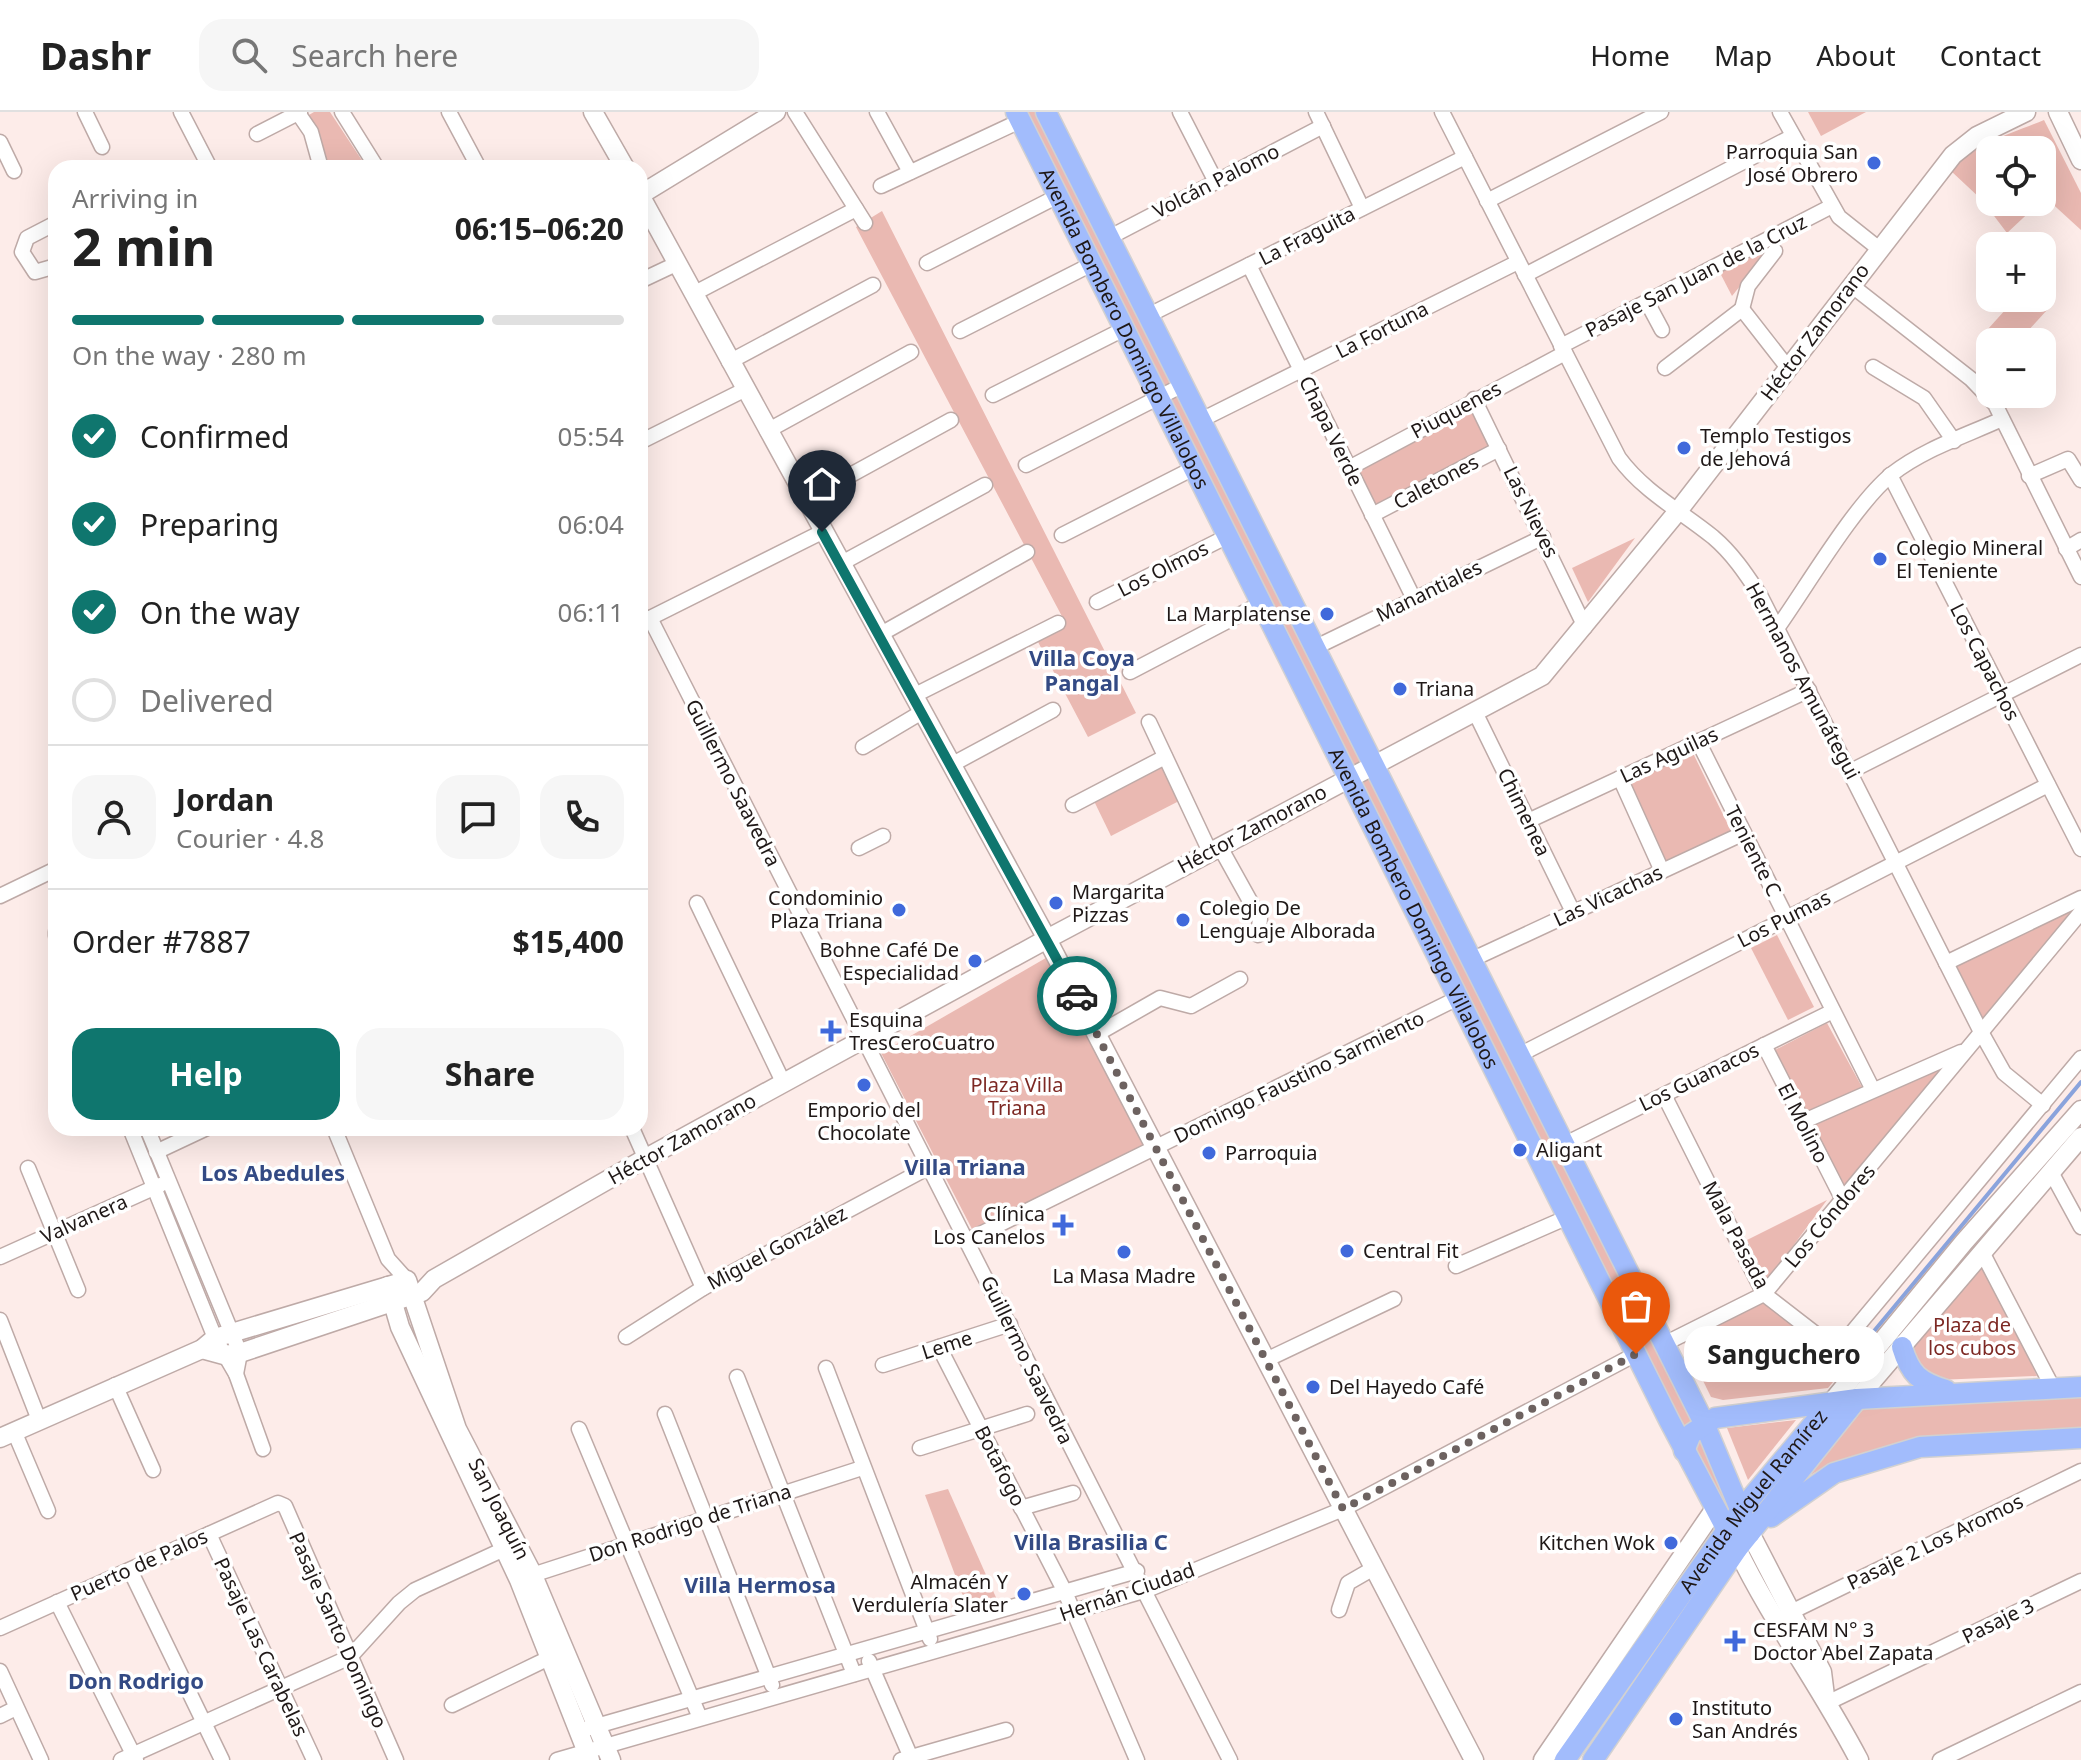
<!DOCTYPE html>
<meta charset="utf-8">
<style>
body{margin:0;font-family:"Noto Sans",sans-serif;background:#f6f6f6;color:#222;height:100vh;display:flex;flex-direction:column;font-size:30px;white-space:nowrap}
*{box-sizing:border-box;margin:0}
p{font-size:26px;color:#767676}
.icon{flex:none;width:44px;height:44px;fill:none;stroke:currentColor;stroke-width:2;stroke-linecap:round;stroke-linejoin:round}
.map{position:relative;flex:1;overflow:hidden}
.drawer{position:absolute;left:48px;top:48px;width:600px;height:976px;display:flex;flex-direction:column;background:#fff;border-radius:24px;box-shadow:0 8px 32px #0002}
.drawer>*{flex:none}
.tools{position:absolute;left:1976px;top:24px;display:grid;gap:16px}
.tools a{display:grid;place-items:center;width:80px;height:80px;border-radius:16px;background:#fff;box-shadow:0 8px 32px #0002;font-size:40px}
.pin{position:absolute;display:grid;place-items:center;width:68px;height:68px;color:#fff;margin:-82px -34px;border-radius:50% 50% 50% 0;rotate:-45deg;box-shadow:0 0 8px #0007}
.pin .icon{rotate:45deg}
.courier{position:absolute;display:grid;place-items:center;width:80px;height:80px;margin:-40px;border:6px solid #0f766e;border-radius:50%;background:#fff;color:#222;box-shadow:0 2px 10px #0007}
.bubble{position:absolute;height:56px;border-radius:24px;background:#fff;box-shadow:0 8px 32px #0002;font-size:26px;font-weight:700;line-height:56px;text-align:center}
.headline em{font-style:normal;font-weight:700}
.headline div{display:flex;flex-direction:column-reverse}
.headline{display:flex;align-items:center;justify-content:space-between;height:136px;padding:0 24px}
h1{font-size:52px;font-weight:700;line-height:60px}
.bar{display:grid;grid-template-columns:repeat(4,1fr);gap:12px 8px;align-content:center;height:96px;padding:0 24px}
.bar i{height:10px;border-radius:6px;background:#e0e0e0}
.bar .current{background:#0f766e}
.bar p{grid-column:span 4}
.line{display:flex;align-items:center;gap:20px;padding:0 24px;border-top:2px solid #e0e0e0}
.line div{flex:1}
.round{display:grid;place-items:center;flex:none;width:84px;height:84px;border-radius:24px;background:#f6f6f6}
ol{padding:0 24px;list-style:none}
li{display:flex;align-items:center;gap:24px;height:88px}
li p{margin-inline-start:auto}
li .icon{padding:8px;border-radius:50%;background:#0f766e;color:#fff;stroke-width:4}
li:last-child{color:#767676}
li i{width:44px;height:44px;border:4px solid #e0e0e0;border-radius:50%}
.cta{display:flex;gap:16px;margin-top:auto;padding:16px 24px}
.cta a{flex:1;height:92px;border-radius:24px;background:#0f766e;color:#fff;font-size:32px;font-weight:700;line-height:92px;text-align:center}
.cta a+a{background:#f6f6f6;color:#222}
header{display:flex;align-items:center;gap:48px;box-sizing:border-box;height:112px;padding:0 40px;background:#fff;border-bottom:2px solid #e0e0e0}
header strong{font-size:38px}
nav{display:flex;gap:44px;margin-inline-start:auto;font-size:28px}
.search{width:560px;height:72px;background:#f6f6f6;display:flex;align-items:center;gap:20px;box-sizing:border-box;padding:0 28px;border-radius:24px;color:#767676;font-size:30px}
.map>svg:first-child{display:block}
</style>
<header>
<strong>Dashr</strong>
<div class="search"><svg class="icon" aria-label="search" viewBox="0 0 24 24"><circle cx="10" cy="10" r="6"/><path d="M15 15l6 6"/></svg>Search here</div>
<nav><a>Home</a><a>Map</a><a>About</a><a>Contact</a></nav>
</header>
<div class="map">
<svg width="2081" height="1648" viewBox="0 0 2081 1648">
<rect width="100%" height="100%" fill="#fdece9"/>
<g fill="#eab9b2">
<polygon points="314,0 330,0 367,56 327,56 309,3"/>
<polygon points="1018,0 1045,0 1637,1191 1733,1398 1727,1407"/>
<polygon points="1808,0 1866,0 1821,24"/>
<path d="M 2044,8 L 2081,81 L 2081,118 L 2046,86 L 2042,88 L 2042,38 L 1990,38 L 1990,90 L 2040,90 L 2007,121 L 1982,88 L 1951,59 C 1973,32 2013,21 2044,8 Z"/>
<polygon points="882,99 1136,601 1088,625 1037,528 1066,512 856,115"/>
<polygon points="1771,129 1773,133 1732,184 1718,157"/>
<polygon points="2016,186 2034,186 2047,198 2018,230 2002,230 1988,217"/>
<polygon points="1476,295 1495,334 1375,397 1356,359"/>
<polygon points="1635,426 1588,490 1572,456"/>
<polygon points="1691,637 1733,723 1663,755 1624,668"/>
<polygon points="1162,655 1179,689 1111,724 1094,689"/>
<polygon points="2081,790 1983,911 1952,853"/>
<polygon points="1777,823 1814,895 1788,908 1751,836"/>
<polygon points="1051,843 1159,1027 973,1119 881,941"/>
<polygon points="1827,911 1868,986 1955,946 1845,1081 1771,940"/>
<polygon points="1827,1088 1767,1169 1747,1128"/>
<polygon points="1982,1148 2037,1264 1937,1268 1925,1264 1912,1238 1913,1232"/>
<polygon points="1766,1188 1844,1257 1828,1276 1723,1288 1711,1285 1684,1230"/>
<polygon points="2081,1281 2081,1316 1913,1327 1823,1356 1800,1369 1867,1293"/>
<polygon points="1796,1308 1748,1368 1727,1316"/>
<polygon points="948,1377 1002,1499 972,1508 925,1383"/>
</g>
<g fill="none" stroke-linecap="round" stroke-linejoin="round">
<polyline stroke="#8aa3dc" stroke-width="4" points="1855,1242 2081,970"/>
<defs>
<g id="street">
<polyline points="85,0 102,35"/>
<polyline points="181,0 210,56"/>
<polyline points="342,0 377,56"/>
<polyline points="449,0 479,56"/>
<polyline points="795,0 865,111"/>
<polyline points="877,0 910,60"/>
<polyline points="1180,0 1216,70"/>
<polyline points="1316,0 1362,96"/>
<path d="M 1442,0 L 1619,346 C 1644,380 1681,399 1713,425 C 1733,442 1746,462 1760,483 L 1981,920 L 2004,961 L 2043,993"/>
<polyline points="1780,0 1839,105 1878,136"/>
<polyline points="298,1 311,20 321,56"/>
<polyline points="257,22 300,0"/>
<polyline points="0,30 14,59"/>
<polyline points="881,74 1020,9"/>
<polyline points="1487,89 1661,0"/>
<polyline points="56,111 27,126 22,140 35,160 56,154"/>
<polyline points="1110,125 1323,14"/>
<polyline points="927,151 1058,84"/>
<polyline points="1249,153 1413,485"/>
<polyline points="1525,163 1793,24"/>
<polyline points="640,169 676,152"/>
<polyline points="1851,173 1971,267 1995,292 2081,465"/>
<polyline points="693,182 856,97"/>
<polyline points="1647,190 1662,218"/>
<polyline points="1742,197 1748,174 1775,139"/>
<polyline points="1149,203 1465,45"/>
<polyline points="960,219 1092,152"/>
<polyline points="1561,234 1832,94"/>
<polyline points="729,250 873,173"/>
<polyline points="1873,255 1924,286 1954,329"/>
<polyline points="1665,256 1742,197 1788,256"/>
<polyline points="993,283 1124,217"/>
<polyline points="1474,287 1585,515"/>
<polyline points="1203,307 1518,150"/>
<polyline points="767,319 911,240"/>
<polyline points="640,330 744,278"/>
<polyline points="1026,353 1185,272"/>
<polyline points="1349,356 1565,241"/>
<polyline points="1890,363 2081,737"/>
<polyline points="2029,364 2068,347 2081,368"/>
<polyline points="805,388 951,308"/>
<polyline points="1372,403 1499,337"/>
<polyline points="1062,423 1194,356"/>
<polyline points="2066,437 2081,428"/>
<polyline points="840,452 985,373"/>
<polyline points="1097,490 1228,424"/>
<polyline points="650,506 1230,1648"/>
<polyline points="640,511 822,420"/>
<path d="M 1778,515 C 1807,474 1855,392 1892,362 C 1924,337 1965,324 2002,307"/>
<polyline points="879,523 1027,440"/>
<polyline points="1316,535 1543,425"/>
<polyline points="1130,560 1262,491"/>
<polyline points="913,584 1058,511"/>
<polyline points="1475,600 1573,800"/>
<polyline points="1149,610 1210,740"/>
<polyline points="1698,629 1873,978"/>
<polyline points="863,635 922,600"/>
<polyline points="951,653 1053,598"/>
<polyline points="1851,659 2081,543"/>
<polyline points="1620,666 1662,759"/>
<polyline points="1073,693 1165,645"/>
<polyline points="1528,709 1809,578"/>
<polyline points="1220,735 1260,807 1258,823"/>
<polyline points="859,736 883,724"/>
<polyline points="0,784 56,757"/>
<polyline points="697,791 784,972"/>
<polyline points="56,820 56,824"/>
<polyline points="1473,847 1744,721"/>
<polyline points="1946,851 2081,786"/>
<polyline points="1097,922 1160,886 1191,894 1240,867"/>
<polyline points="1764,933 1843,1088"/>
<polyline points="1521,942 2048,673"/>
<polyline points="1664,983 1764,1182 1830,1233 1840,1235 2081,946"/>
<polyline points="1802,1010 1961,940"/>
<polyline points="130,1016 215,1226 236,1262 263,1337"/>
<polyline points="147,1016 240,1241 236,1262"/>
<polyline points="334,1016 388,1147 407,1168"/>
<polyline points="632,1016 703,1176"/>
<polyline points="1565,1032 1833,899"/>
<polyline points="156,1040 207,1016"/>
<polyline points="28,1056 78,1178"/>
<polyline points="2051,1060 2081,1115"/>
<polyline points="968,1128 1458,886"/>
<polyline points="1982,1140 2054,1278"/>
<polyline points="0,1145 160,1073"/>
<polyline points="1456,1154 1568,1105"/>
<polyline points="0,1208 39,1308"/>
<polyline points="626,1225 703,1176 931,1054"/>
<polyline points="1664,1232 1764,1182 2081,800"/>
<polyline points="939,1235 1065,1480 1137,1648"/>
<polyline points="1266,1248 1394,1187"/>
<polyline points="883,1253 1010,1212"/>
<polyline points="826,1256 930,1527"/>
<polyline points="737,1265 854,1562"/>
<polyline points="115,1273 153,1358"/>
<polyline points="665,1302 772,1573"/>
<polyline points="579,1317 700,1606"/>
<polyline points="14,1319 48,1399"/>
<polyline points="920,1336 1027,1302"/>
<polyline points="1021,1396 1073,1381"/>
<polyline points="209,1422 314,1648"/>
<polyline points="130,1458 222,1648"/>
<polyline points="523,1466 862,1356"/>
<polyline points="57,1490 136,1648"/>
<polyline points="1339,1498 1348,1471 1374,1456"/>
<polyline points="1789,1501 2081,1359"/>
<polyline points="0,1516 278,1391 285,1394 396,1648"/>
<polyline points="869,1549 912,1648"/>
<polyline points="0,1559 41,1648"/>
<polyline points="1829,1590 2081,1469"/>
<polyline points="452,1593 549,1546"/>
<polyline points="0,1604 16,1596"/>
<polyline points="579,1619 1137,1459"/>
<polyline points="121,1648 350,1545 399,1491 415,1478 513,1433"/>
<polyline points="557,1648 1147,1478 1343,1397 1636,1242"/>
<polyline points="901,1648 1006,1618"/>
<polyline points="1940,1648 2081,1580"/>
</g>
<g id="secondary">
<polyline points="593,0 625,56"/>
<polyline points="2058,0 2081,48"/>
<polyline points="640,83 1047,827 1474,1648"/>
<polyline points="640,83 776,0"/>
<polyline points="407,1168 457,1317 532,1461 611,1648"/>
<polyline points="388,1174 400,1215 519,1468 590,1648"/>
<polyline points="202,1237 224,1243 240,1241 422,1180 434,1167 646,1046 1047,827 1542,564 1678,399 1953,43 1977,24 2026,0"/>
<polyline points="1857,1287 2081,1025"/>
<polyline points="1831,1291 1964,1130 2081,998"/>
<polyline points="0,1326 202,1237 215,1226 398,1171"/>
<polyline points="1750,1421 1822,1560 1825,1584"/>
<path d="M 1737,1437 C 1773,1511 1821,1575 1859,1648"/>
<polyline points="1543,1648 1714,1398"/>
</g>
<g id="primary">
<path id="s1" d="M 1016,0 L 1669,1308 L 1737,1437"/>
<polyline points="1046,0 1704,1311 1750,1421"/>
<path d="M 1902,1235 C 1910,1262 1919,1270 1946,1278"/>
<polyline points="1684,1339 1691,1322 1715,1306 1857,1287 2081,1275"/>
<polyline points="1771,1405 1834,1361 1920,1335 2081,1326"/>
<path id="s2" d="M 1565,1648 L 1741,1398 L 1831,1291"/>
<polyline points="1593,1648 1737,1437 1857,1287"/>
</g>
</defs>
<use href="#street" stroke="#beaaa7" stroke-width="17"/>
<use href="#secondary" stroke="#beaaa7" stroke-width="21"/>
<use href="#primary" stroke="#d2d1d1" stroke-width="23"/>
<use href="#street" stroke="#fff" stroke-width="14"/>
<use href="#secondary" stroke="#fff" stroke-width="18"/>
<use href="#primary" stroke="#a2bcfc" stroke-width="20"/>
</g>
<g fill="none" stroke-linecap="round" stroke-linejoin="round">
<polyline stroke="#6d6260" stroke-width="8" stroke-dasharray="0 14.4" points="1077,884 1343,1397 1636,1242"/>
<polyline stroke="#0f766e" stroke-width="10" points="822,420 1077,884"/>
</g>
<g fill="#4069db" stroke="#fff" stroke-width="3">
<circle cx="1874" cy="51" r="8"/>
<circle cx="1684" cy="336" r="8"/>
<circle cx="1880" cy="447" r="8"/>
<circle cx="1327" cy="502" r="8"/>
<circle cx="1400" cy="577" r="8"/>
<circle cx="1056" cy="791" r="8"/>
<circle cx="899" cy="798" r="8"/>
<circle cx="1183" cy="808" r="8"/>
<circle cx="975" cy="849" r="8"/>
<path d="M827 907h8v8h8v8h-8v8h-8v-8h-8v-8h8z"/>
<circle cx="864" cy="973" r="8"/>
<circle cx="1520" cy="1038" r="8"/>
<circle cx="1209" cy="1041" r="8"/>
<path d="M1059 1101h8v8h8v8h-8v8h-8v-8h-8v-8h8z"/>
<circle cx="1347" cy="1139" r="8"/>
<circle cx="1124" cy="1140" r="8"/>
<circle cx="1313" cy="1275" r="8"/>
<circle cx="1671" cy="1431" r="8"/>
<circle cx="1024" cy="1482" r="8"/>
<path d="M1731 1517h8v8h8v8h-8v8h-8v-8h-8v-8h8z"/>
<circle cx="1676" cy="1607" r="8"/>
</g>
<g text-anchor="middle" stroke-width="7" stroke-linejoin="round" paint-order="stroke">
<g font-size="20" fill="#1f1817" stroke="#fff" text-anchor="start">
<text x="1858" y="47" text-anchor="end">Parroquia San<tspan x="1858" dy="23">José Obrero</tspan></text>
<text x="1700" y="331">Templo Testigos<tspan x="1700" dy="23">de Jehová</tspan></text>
<text x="1896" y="443">Colegio Mineral<tspan x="1896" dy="23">El Teniente</tspan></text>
<text x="1311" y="509" text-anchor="end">La Marplatense</text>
<text x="1416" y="584">Triana</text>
<text x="1072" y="787">Margarita<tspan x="1072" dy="23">Pizzas</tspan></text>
<text x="883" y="793" text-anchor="end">Condominio<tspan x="883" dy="23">Plaza Triana</tspan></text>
<text x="1199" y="803">Colegio De<tspan x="1199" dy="23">Lenguaje Alborada</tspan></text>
<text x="959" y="845" text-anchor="end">Bohne Café De<tspan x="959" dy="23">Especialidad</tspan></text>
<text x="849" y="915">Esquina<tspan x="849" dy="23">TresCeroCuatro</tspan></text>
<text x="864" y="1005" text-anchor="middle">Emporio del<tspan x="864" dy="23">Chocolate</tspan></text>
<text x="1536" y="1045">Aligant</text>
<text x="1225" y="1048">Parroquia</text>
<text x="1045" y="1109" text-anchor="end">Clínica<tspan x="1045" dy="23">Los Canelos</tspan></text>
<text x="1363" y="1146">Central Fit</text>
<text x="1124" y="1171" text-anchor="middle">La Masa Madre</text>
<text x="1329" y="1282">Del Hayedo Café</text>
<text x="1655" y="1438" text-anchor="end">Kitchen Wok</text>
<text x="1008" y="1477" text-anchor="end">Almacén Y<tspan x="1008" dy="23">Verdulería Slater</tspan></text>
<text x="1753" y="1525">CESFAM N° 3<tspan x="1753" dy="23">Doctor Abel Zapata</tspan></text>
<text x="1692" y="1603">Instituto<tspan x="1692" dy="23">San Andrés</tspan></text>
</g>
<g font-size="20" fill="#1f1817" stroke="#fff">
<text transform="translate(1216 69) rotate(-27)" y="7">Volcán Palomo</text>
<text transform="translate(1307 124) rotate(-27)" y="7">La Fraguita</text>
<text transform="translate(1696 164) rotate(-27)" y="7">Pasaje San Juan de la Cruz</text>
<text dy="7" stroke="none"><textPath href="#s1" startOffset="242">Avenida Bombero Domingo Villalobos</textPath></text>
<text transform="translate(1382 218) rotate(-27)" y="7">La Fortuna</text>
<text transform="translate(1815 220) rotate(-53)" y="7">Héctor Zamorano</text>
<text transform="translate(1456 298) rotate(-28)" y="7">Piuquenes</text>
<text transform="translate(1331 319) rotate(64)" y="7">Chapa Verde</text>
<text transform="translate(1436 370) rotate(-28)" y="7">Caletones</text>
<text transform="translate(1531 400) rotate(64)" y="7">Las Nieves</text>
<text transform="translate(1163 457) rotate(-27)" y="7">Los Olmos</text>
<text transform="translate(1429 479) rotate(-26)" y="7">Manantiales</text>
<text transform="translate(1985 550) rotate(63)" y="7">Los Capachos</text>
<text transform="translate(1803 569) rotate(62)" y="7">Hermanos Amunátegui</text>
<text transform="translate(1669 643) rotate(-25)" y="7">Las Aguilas</text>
<text transform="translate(733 671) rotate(63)" y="7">Guillermo Saavedra</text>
<text transform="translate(1524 700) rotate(64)" y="7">Chimenea</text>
<text transform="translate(1252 717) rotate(-28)" y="7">Héctor Zamorano</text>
<text transform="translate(1753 739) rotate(63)" y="7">Teniente C</text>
<text transform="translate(1608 784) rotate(-25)" y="7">Las Vicachas</text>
<text dy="7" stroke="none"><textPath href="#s1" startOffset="890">Avenida Bombero Domingo Villalobos</textPath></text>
<text transform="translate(1784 807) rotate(-27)" y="7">Los Pumas</text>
<text transform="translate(1299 965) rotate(-26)" y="7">Domingo Faustino Sarmiento</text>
<text transform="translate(1699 965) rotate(-26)" y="7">Los Guanacos</text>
<text transform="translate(1803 1011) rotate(63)" y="7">El Molino</text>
<text transform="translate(682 1027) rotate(-29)" y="7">Héctor Zamorano</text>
<text transform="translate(1830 1104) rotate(-50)" y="7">Los Cóndores</text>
<text transform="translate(84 1107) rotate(-24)" y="7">Valvanera</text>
<text transform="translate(1736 1123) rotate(62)" y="7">Mala Pasada</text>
<text transform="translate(777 1136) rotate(-28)" y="7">Miguel González</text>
<text transform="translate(947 1233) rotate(-18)" y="7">Leme</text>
<text transform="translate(1027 1248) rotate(64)" y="7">Guillermo Saavedra</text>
<text transform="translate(1000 1354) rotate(63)" y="7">Botafogo</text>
<text dy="7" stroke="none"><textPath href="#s2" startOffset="320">Avenida Miguel Ramírez</textPath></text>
<text transform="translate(499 1397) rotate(63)" y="7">San Joaquín</text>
<text transform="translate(690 1411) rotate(-18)" y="7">Don Rodrigo de Triana</text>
<text transform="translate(1935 1430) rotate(-26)" y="7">Pasaje 2 Los Aromos</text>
<text transform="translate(139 1453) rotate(-24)" y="7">Puerto de Palos</text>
<text transform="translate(1127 1480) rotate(-19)" y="7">Hernán Ciudad</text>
<text transform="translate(1998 1509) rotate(-26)" y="7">Pasaje 3</text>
<text transform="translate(338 1518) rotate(66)" y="7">Pasaje Santo Domingo</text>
<text transform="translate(261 1535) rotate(65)" y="7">Pasaje Las Carabelas</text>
</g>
<g font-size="20" fill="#7d2924" stroke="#fff">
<text x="1017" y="980">Plaza Villa<tspan x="1017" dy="23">Triana</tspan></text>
<text x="1972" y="1220">Plaza de<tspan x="1972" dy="23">los cubos</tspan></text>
</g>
<g font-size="22" font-weight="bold" fill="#334a84" stroke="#fff">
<text x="1082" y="554">Villa Coya<tspan x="1082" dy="25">Pangal</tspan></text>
<text x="965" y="1063">Villa Triana</text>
<text x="273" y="1069">Los Abedules</text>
<text x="1091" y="1438">Villa Brasilia C</text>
<text x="760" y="1481">Villa Hermosa</text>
<text x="136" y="1577">Don Rodrigo</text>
</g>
</g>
</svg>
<div class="tools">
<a><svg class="icon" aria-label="locate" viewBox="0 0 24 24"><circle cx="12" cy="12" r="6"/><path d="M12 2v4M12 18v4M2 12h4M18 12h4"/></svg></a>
<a>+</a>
<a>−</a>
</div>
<div class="pin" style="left:1636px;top:1242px;background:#ea580c"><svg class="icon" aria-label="bag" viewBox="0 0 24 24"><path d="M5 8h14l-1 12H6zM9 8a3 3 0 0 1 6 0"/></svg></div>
<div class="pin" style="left:822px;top:420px;background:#1f2937"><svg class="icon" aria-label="home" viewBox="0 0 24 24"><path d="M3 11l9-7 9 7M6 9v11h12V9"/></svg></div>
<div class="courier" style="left:1077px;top:884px"><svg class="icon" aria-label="car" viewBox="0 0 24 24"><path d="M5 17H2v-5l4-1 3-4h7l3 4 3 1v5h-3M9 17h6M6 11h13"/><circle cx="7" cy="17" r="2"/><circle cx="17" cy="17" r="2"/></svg></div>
<div class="bubble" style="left:1684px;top:1214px;width:200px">Sanguchero</div>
<section class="drawer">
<div class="headline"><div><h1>2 min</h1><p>Arriving in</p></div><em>06:15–06:20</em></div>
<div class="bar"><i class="current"></i><i class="current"></i><i class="current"></i><i></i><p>On the way · 280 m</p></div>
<ol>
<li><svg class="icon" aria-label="check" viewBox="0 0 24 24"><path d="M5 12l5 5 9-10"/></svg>Confirmed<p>05:54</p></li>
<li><svg class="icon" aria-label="check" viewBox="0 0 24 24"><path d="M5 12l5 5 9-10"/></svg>Preparing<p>06:04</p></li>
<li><svg class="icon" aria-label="check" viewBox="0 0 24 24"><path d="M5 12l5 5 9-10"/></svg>On the way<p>06:11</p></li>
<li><i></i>Delivered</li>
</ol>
<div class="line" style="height:144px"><a class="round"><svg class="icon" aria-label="person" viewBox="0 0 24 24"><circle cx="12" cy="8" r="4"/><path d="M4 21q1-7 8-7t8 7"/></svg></a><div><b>Jordan</b><p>Courier · 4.8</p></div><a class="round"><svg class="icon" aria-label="chat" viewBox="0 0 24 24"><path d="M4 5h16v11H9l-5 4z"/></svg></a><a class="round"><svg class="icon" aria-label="phone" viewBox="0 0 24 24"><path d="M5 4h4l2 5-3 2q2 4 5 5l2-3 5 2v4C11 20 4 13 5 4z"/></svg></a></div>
<div class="line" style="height:104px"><div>Order #7887</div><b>$15,400</b></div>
<div class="cta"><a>Help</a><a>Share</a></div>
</section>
</div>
